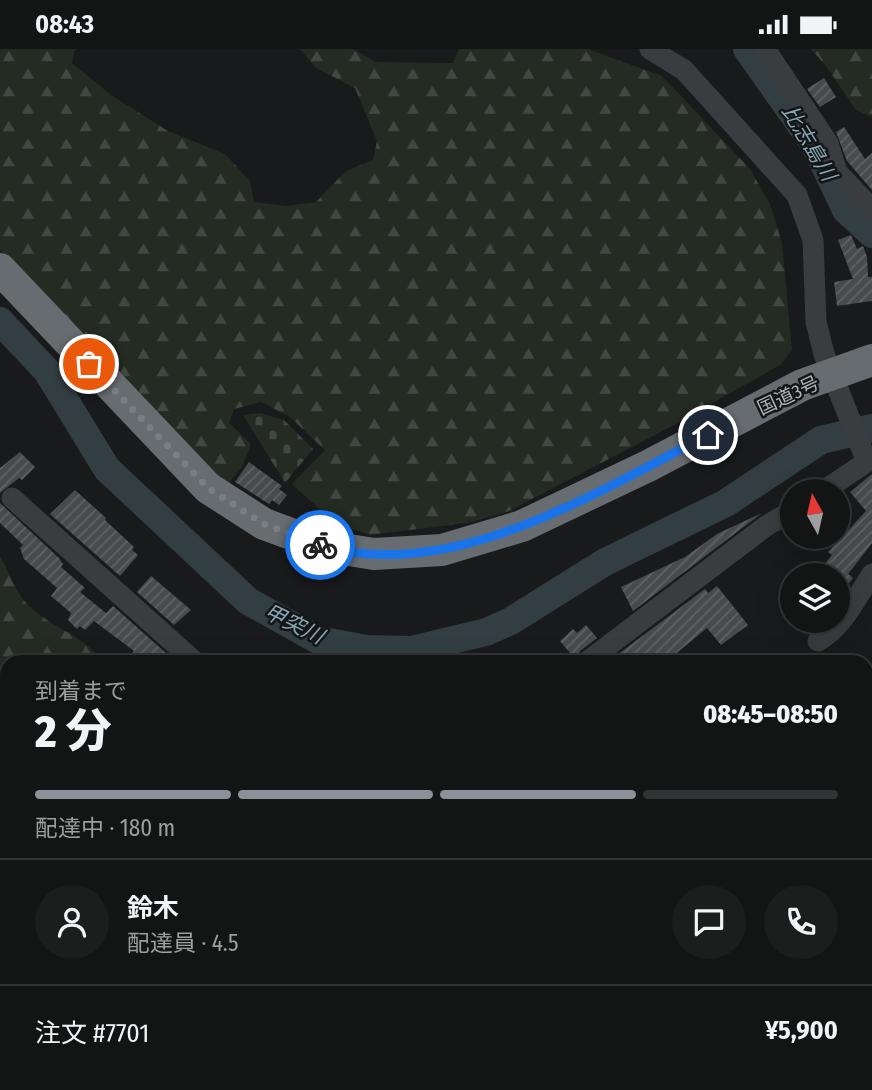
<!DOCTYPE html>
<html lang="ja">
<meta charset="utf-8">
<style>
body{margin:0;font-family:"Fira Sans Condensed","Noto Sans JP",sans-serif;background:#1c1d1d;color:#f1f3f6;height:100vh;display:flex;flex-direction:column;font-size:26px;white-space:nowrap}
*{box-sizing:border-box;margin:0}
p{font-size:23px;color:#9d9ea0}
.icon{flex:none;width:38px;height:38px;fill:none;stroke:currentColor;stroke-width:2;stroke-linecap:round;stroke-linejoin:round}
.map{position:relative;flex:1;overflow:hidden}
.drawer{position:absolute;left:0px;top:606px;width:873px;height:436px;display:flex;flex-direction:column;background:#131414;border-radius:21px 21px 0 0;box-shadow:0 7px 28px #0002,0 0 0 2px #323334}
.drawer>*{flex:none}
.needle{width:46px;rotate:352deg}
.buttons{position:absolute;left:780px;top:430px;display:grid;gap:14px}
.buttons a{display:grid;place-items:center;width:70px;height:70px;border-radius:50%;background:#131414;box-shadow:0 7px 28px #0002,0 0 0 2px #323334;font-size:35px}
.pin{position:absolute;display:grid;place-items:center;width:60px;height:60px;color:#fff;margin:-30px;border:4px solid #fff;border-radius:50%;box-shadow:0 2px 7px #0007}
.courier{position:absolute;display:grid;place-items:center;width:70px;height:70px;margin:-35px;border:5px solid #1a73e8;border-radius:50%;background:#fff;color:#222;box-shadow:0 2px 9px #0007}
.overview em{font-style:normal;font-weight:800}
.overview div{display:flex;flex-direction:column-reverse}
.overview{display:flex;align-items:center;justify-content:space-between;height:119px;padding:0 35px}
h1{font-size:46px;font-weight:800;line-height:52px}
.bar{display:grid;grid-template-columns:repeat(4,1fr);gap:10px 7px;align-content:center;height:84px;padding:0 35px}
.bar i{height:9px;border-radius:5px;background:#323334}
.bar .on{background:#8c9099}
.bar p{grid-column:span 4}
.line{display:flex;align-items:center;gap:18px;padding:0 35px;border-top:2px solid #323334}
.line div{flex:1}
.round{display:grid;place-items:center;flex:none;width:74px;height:74px;border-radius:37px;background:#1c1d1d}
.status{display:flex;justify-content:space-between;align-items:center;height:49px;padding:0 35px;background:#131414;direction:ltr}
.status svg{height:19px;fill:currentColor}
.map>svg:first-child{display:block}
</style>
<div class="status"><b>08:43</b><svg viewBox="0 0 49 12"><path d="M0 12V9h3v3zM5 12V6h3v6zM10 12V3h3v9zM15 12V0h3v12zM26 1h20v11H26zM47 4h2v5h-2z"/></svg></div>
<div class="map">
<svg width="872" height="1041" viewBox="0 0 872 1041">
<defs>
<pattern id="forest-firs" width="22" height="20" patternUnits="userSpaceOnUse" patternTransform="scale(1.75)"><rect width="22" height="20" fill="#242b23"/><path d="M5 1l3.5 6h-7zM16 11l3.5 6h-7z" fill="#414741"/></pattern>
<pattern id="cemetery-stones" width="16" height="16" patternUnits="userSpaceOnUse" patternTransform="scale(1.75)"><rect width="16" height="16" fill="#242b23"/><path d="M2 7V4a2 2 0 0 1 4 0v3zM10 15v-3a2 2 0 0 1 4 0v3z" fill="#414741"/></pattern>
<pattern id="building-hatch" width="6" height="6" patternUnits="userSpaceOnUse" patternTransform="scale(1.75)"><rect width="6" height="6" fill="#484b4e"/><path d="M-1 1l2-2M0 6l6-6M5 7l2-2" fill="none" stroke="#606365"/></pattern>
</defs>
<rect width="100%" height="100%" fill="#191a1b"/>
<g fill="url(#forest-firs)">
<polygon points="0,0 75,0 72,14 111,46 168,82 225,105 250,132 254,153 286,157 316,153 346,122 373,111 377,92 355,39 316,19 300,0 353,0 376,13 453,14 459,0 588,0 662,27 750,120 770,155 782,194 792,301 780,316 674,376 507,463 467,474 370,486 335,474 292,435 325,401 290,368 261,353 234,360 229,374 251,395 242,418 227,436 181,394 0,201"/>
<polygon points="811,0 872,0 872,68 856,61 826,17"/>
<path d="M 0,508 C 10,522 15,544 28,556 C 53,580 80,584 103,612 L 7,612 L 7,1034 L 866,1034 L 866,737 L 872,737 L 872,1041 L 0,1041 Z"/>
</g>
<polygon fill="url(#cemetery-stones)" points="260,364 284,371 313,400 285,434 243,366"/>
<g fill="none" stroke-linecap="round" stroke-linejoin="round">
<g stroke="#323e41" stroke-width="28">
<polyline points="747,0 815,96 846,161 872,185"/>
<polyline points="0,272 47,322 107,420 248,552 318,591 367,600 411,601 486,583 511,572 605,513 726,454 821,391 872,379"/>
</g>
</g>
<g fill="url(#building-hatch)">
<polygon points="824,29 836,48 820,58 807,40"/>
<polygon points="844,78 865,110 872,104 872,141 847,112 836,83"/>
<polygon points="851,186 857,200 863,197 867,208 868,228 872,228 872,252 837,257 834,233 853,230 838,191"/>
<polygon points="20,403 35,418 22,431 19,429 0,444 0,419"/>
<polygon points="249,413 282,437 279,440 287,446 279,456 272,451 269,455 235,433"/>
<polygon points="872,425 872,494 848,525 853,529 838,548 838,527 815,527 832,506 828,503 866,462 850,443"/>
<polygon points="75,441 106,469 105,471 134,498 132,501 138,506 120,527 50,465"/>
<polygon points="0,454 59,509 63,515 61,518 85,539 80,543 106,564 113,557 175,612 142,612 132,604 134,602 94,572 85,581 80,577 77,580 68,571 71,564 51,547 57,539 24,510 20,499 23,496 0,474"/>
<polygon points="762,464 758,467 633,562 621,538 685,508 717,485"/>
<polygon points="151,527 191,561 174,576 137,543"/>
<polygon points="717,537 748,576 721,596 707,579 667,612 609,612 705,540 708,544"/>
<polygon points="586,576 597,589 580,602 575,610 560,592 573,580 577,584"/>
</g>
<g fill="none" stroke-linecap="round" stroke-linejoin="round">
<g stroke="#3a3d40" stroke-width="21">
<polyline points="650,0 684,21 797,146 813,191 816,273 824,305 863,403 872,411"/>
<polyline points="765,0 828,94 837,123 872,160"/>
<polyline points="822,443 871,410"/>
<polyline points="12,449 194,612"/>
<path d="M 818,592 C 843,578 856,549 872,525"/>
<polyline points="588,612 766,477 793,461"/>
<polyline points="866,731 872,731"/>
</g>
<polyline stroke="#676c71" stroke-width="32" points="0,220 208,439 264,475 324,497 374,505 442,501 522,477 648,417 802,336 872,311"/>
</g>
<g fill="none" stroke-linecap="round" stroke-linejoin="round">
<polyline stroke="#797e82" stroke-width="7" stroke-dasharray="0 12.6" points="89,315 208,439 264,475 320,496"/>
<path stroke="#1a73e8" stroke-width="9" d="M 320,496 C 448,536 598,443 708,386"/>
</g>
<g text-anchor="middle" stroke-width="5" stroke-linejoin="round" paint-order="stroke">
<g font-size="19" fill="#acb4ba" stroke="#141516">
<text transform="translate(788 346) rotate(-25)" y="7">国道3号</text>
</g>
<g font-size="21" font-style="italic" fill="#85a8b4" stroke="#141516">
<text transform="translate(809 94) rotate(59)" y="7">比志島川</text>
<text transform="translate(294 575) rotate(26)" y="7">甲突川</text>
</g>
</g>
</svg>
<div class="buttons">
<a><svg class="needle" viewBox="-14 -14 28 28"><path d="M0-13l5 13h-10z" fill="#e53935"/><path d="M0 13l5-13h-10z" fill="#9d9ea0"/></svg></a>
<a><svg class="icon" aria-label="layers" viewBox="0 0 24 24"><path d="M12 4l9 5-9 5-9-5zM3 14l9 5 9-5"/></svg></a>
</div>
<div class="pin" style="left:89px;top:315px;background:#ea580c"><svg class="icon" aria-label="bag" viewBox="0 0 24 24"><path d="M5 8h14l-1 12H6zM9 8a3 3 0 0 1 6 0"/></svg></div>
<div class="pin" style="left:708px;top:386px;background:#1f2937"><svg class="icon" aria-label="home" viewBox="0 0 24 24"><path d="M3 11l9-7 9 7M6 9v11h12V9"/></svg></div>
<div class="courier" style="left:320px;top:496px"><svg class="icon" aria-label="bike" viewBox="0 0 24 24"><circle cx="6" cy="16" r="4"/><circle cx="18" cy="16" r="4"/><path d="M6 16l4-8h5l3 8M10 8l3 8H6M13 5h3"/></svg></div>
<section class="drawer">
<div class="overview"><div><h1>2 分</h1><p>到着まで</p></div><em>08:45–08:50</em></div>
<div class="bar"><i class="on"></i><i class="on"></i><i class="on"></i><i></i><p>配達中 · 180 m</p></div>
<div class="line" style="height:126px"><a class="round"><svg class="icon" aria-label="person" viewBox="0 0 24 24"><circle cx="12" cy="8" r="4"/><path d="M4 21q1-7 8-7t8 7"/></svg></a><div><b>鈴木</b><p>配達員 · 4.5</p></div><a class="round"><svg class="icon" aria-label="chat" viewBox="0 0 24 24"><path d="M4 5h16v11H9l-5 4z"/></svg></a><a class="round"><svg class="icon" aria-label="phone" viewBox="0 0 24 24"><path d="M5 4h4l2 5-3 2q2 4 5 5l2-3 5 2v4C11 20 4 13 5 4z"/></svg></a></div>
<div class="line" style="height:91px"><div>注文 #7701</div><b>¥5,900</b></div>
</section>
</div>
